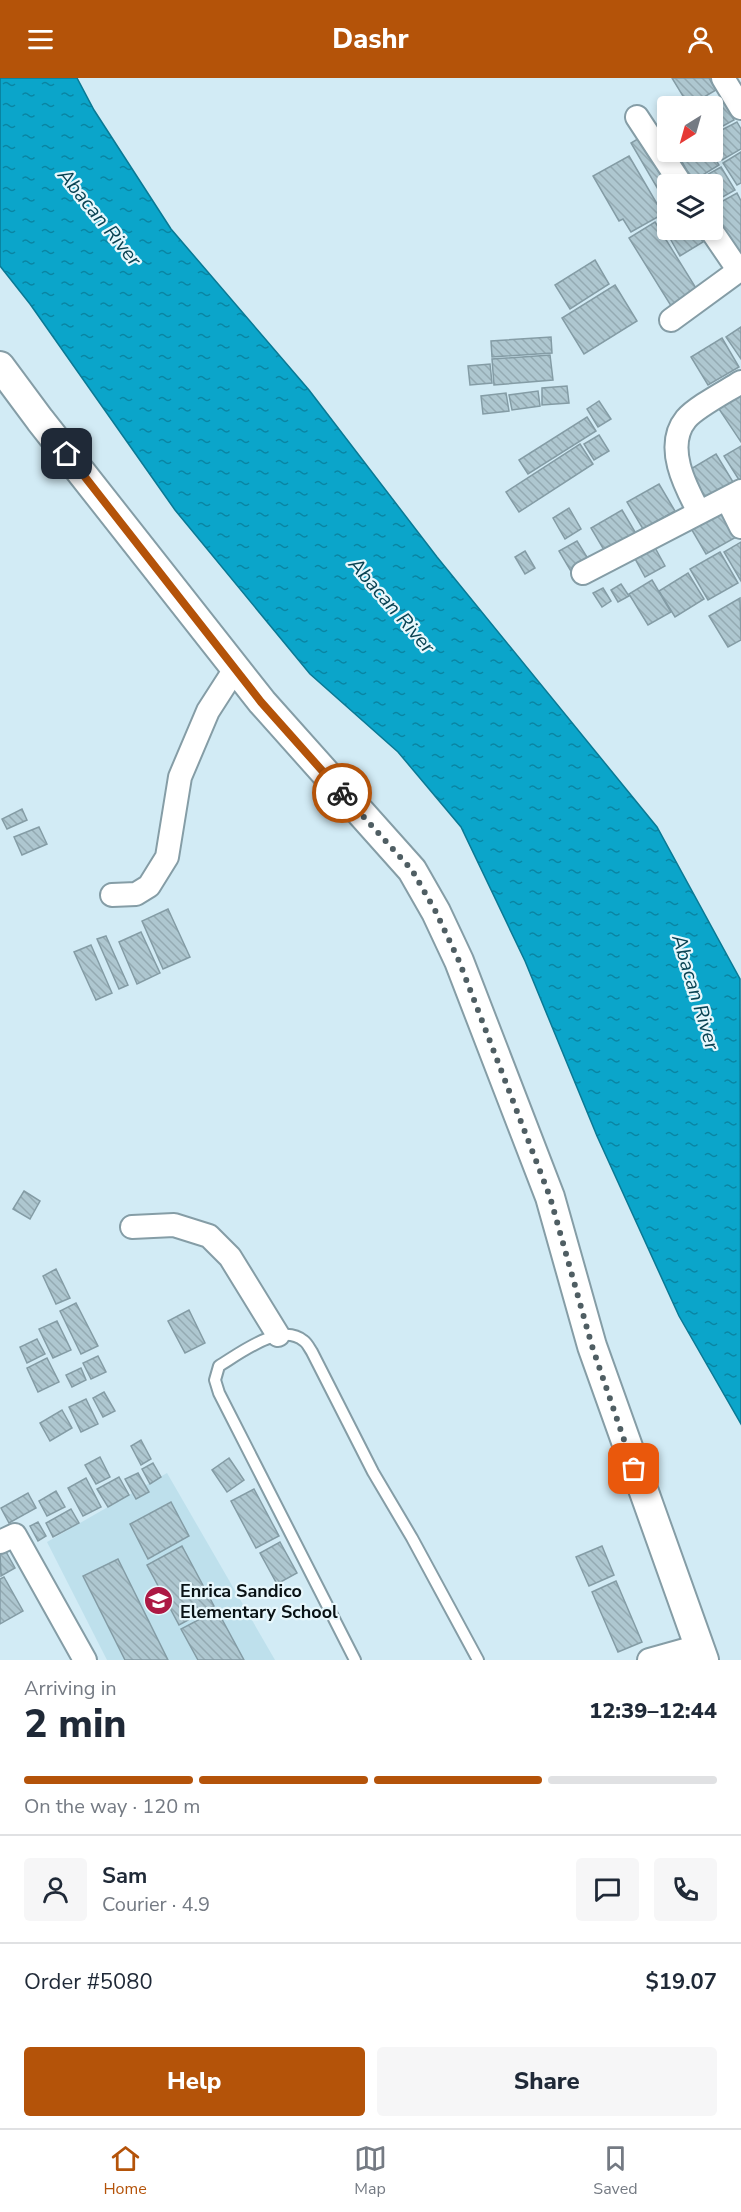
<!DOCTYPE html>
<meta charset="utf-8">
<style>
body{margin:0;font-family:"Nunito Sans",sans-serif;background:#f6f6f7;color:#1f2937;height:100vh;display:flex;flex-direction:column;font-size:22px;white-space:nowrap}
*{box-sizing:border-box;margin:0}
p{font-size:20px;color:#747a83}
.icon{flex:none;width:33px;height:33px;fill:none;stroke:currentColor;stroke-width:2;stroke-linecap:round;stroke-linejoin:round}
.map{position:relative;height:1582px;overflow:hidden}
.side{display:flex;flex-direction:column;background:#fff;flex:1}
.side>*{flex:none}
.needle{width:39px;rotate:217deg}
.tools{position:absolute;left:657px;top:18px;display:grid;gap:12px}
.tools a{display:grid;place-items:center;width:66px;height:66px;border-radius:6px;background:#fff;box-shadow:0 3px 9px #0003;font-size:30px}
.pin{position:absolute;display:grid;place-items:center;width:51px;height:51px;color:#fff;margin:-26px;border-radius:12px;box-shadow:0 3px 9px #0006}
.courier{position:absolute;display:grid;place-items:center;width:60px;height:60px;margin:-30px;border:4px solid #b45309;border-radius:50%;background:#fff;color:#222;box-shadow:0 2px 8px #0007}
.head em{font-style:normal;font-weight:800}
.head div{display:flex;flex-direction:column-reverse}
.head{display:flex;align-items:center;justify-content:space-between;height:102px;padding:0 24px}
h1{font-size:39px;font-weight:800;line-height:45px}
.bar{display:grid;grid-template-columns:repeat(4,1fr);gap:9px 6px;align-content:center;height:72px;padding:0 24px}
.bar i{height:8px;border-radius:4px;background:#e0e1e3}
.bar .current{background:#b45309}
.bar p{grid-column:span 4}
.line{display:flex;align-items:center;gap:15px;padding:0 24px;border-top:2px solid #e0e1e3}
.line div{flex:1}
.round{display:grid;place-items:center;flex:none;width:63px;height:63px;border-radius:6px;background:#f6f6f7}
.primary-button{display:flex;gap:12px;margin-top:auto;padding:12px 24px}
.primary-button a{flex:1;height:69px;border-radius:6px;background:#b45309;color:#fff;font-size:24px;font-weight:800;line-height:69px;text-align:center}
.primary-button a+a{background:#f6f6f7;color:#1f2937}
header{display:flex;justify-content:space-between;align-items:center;height:78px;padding:0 24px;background:#b45309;color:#fff;font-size:27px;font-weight:800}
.tab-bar{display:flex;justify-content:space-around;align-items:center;height:84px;border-top:2px solid #e0e1e3;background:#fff;font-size:16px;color:#747a83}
.tab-bar a{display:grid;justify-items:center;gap:3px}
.tab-bar .current{color:#b45309}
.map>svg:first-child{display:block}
</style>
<header><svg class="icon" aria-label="menu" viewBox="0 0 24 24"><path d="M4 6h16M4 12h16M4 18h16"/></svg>Dashr<svg class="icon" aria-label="person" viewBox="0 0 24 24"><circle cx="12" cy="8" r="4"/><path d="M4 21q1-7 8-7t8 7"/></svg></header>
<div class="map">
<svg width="741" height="1582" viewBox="0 0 741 1582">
<defs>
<pattern id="water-ripples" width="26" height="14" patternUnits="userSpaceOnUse" patternTransform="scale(1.5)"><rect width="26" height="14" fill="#0ba5ca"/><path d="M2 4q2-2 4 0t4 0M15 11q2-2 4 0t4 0" fill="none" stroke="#0985a3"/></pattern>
<pattern id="building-back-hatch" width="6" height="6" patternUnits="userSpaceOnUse" patternTransform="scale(1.5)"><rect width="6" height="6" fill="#aec7d0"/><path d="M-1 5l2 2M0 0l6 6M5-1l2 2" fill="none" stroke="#94aab2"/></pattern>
</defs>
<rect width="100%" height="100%" fill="#d2ebf5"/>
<polygon fill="#bee0ec" points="167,1395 275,1582 107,1582 47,1464"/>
<polygon fill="url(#water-ripples)" stroke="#0a7994" stroke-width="1.5" points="0,0 77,0 94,32 171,151 309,312 437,479 657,749 740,901 741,1346 679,1238 597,1058 525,883 461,749 398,674 310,596 175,432 30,226 0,188"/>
<g fill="url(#building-back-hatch)" stroke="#849ca5" stroke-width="1.5">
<polygon points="672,0 709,0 716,12 689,28"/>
<polygon points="721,19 734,42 712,54 712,28 704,28"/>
<polygon points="737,44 741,51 741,71 722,82 712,66 712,57"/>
<polygon points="641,59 668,106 666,125 631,65"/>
<polygon points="695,74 711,74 719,87 693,103 681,82"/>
<polygon points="741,74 741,105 737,107 723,85"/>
<polygon points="629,78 663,136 631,154 623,141 619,143 593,98"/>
<polygon points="721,89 735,112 712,125 712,106 695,106 694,104"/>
<polygon points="737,115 741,123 741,178 736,181 712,140 712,129"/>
<polygon points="655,144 699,215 673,231 629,160"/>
<polygon points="668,146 668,152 696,152 703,164 680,178 663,148"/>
<polygon points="595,182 609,206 570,231 555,207"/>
<polygon points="615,207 637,243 584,276 562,240"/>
<polygon points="741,249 741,281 726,259"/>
<polygon points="551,259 552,275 492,279 491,263"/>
<polygon points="722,260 739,289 708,307 691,279"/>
<polygon points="550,277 553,302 494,307 492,281"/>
<polygon points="490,286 492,305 470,307 468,288"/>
<polygon points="567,308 569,325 542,327 542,310"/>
<polygon points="538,313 540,328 512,332 509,317"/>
<polygon points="506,315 509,333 483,336 481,318"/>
<polygon points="741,316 741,364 719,331"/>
<polygon points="599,323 611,341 598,349 587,331"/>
<polygon points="587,339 596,353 528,396 519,382"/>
<polygon points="599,357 609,373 594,382 584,366"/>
<polygon points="580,366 593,386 519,434 506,414"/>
<polygon points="741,368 741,405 724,378"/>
<polygon points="716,376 733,404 701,423 684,395"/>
<polygon points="659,406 675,433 643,451 627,424"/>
<polygon points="721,429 738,458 706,476 689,447"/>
<polygon points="569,430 581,451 565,461 553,440"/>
<polygon points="622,432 638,459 607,477 591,450"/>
<polygon points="577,463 590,484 572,495 559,473"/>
<polygon points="741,464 741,503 724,474"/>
<polygon points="653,466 665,488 645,499 633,477"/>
<polygon points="525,473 535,490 525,496 515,479"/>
<polygon points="720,474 738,505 708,522 690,491"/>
<polygon points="688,495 704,521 675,539 659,513"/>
<polygon points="652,502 671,534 648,547 629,516"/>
<polygon points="621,506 629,518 618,524 611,512"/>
<polygon points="603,510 611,523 602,529 593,515"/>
<polygon points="740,520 741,562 728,569 709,538"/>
<polygon points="22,731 27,742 7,751 2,741"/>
<polygon points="39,749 47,766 22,777 14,759"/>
<polygon points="168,831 190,879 163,891 142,843"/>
<polygon points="141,854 160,895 137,906 119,864"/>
<polygon points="106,858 128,907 119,911 97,861"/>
<polygon points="91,867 112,915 96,922 74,874"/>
<polygon points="24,1113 40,1123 30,1141 13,1131"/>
<polygon points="56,1191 70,1220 56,1226 43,1198"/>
<polygon points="76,1225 98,1268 81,1276 60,1233"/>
<polygon points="189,1232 205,1265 185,1275 168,1243"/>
<polygon points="57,1243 71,1272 53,1280 39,1251"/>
<polygon points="37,1261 45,1276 27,1285 20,1269"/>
<polygon points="98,1278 106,1294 91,1301 83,1285"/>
<polygon points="47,1280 59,1304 38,1314 27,1290"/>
<polygon points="81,1290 86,1302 72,1309 66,1297"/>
<polygon points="104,1314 115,1333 103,1339 93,1320"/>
<polygon points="86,1321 98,1346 81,1354 69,1329"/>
<polygon points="62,1332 72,1350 50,1363 40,1345"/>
<polygon points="141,1362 151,1381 141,1387 131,1368"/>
<polygon points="100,1379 110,1399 96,1406 85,1387"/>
<polygon points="229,1380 244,1402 227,1414 212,1392"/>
<polygon points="153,1385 161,1399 150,1406 142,1391"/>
<polygon points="138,1395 149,1414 136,1421 125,1401"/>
<polygon points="119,1399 129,1417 108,1429 97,1411"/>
<polygon points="86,1400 101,1429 83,1438 68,1410"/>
<polygon points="254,1411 279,1458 256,1470 231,1423"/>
<polygon points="56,1413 65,1429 47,1438 39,1423"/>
<polygon points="28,1415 36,1430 9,1445 1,1430"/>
<polygon points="171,1424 189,1458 148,1481 130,1446"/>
<polygon points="71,1431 79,1445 53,1459 46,1445"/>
<polygon points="38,1444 46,1458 38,1463 30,1448"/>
<polygon points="280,1464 297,1495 277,1506 260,1475"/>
<polygon points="182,1468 214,1528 179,1547 147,1487"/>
<polygon points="602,1468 614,1497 589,1508 576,1479"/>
<polygon points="5,1472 15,1490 1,1498 0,1475"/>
<polygon points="118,1481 168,1582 125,1582 83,1498"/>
<polygon points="4,1499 23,1533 0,1546 0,1501"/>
<polygon points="616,1503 642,1564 618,1574 592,1514"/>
<polygon points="217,1532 244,1582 198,1582 181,1551"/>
</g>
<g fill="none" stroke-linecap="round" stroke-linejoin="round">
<defs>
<path id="service" d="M 355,1582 L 219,1315 L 215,1302 L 219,1288 C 239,1276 281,1243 304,1263 C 307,1265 310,1271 312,1274 L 373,1394 L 412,1460 L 478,1582"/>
<g id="minor">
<polyline points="723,0 741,30"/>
<polyline points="637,39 681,106"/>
<polyline points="711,152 739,193"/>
<polyline points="671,242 741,191"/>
<polyline points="727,421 741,449"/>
<path d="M 699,434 C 685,408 664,368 686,341 C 696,329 727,313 741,304"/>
<polyline points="583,495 741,413"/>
<polyline points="112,817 136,816 149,808 167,779 180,699 208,633 235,591"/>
<polyline points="132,1149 174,1147 209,1158 230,1179 278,1257"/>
<polyline points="0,1464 15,1457 85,1582"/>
<polyline points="649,1582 699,1568"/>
</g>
<polyline id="tertiary" points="0,288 40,342 262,624 412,792 436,834 459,883 550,1119 592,1268 704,1582"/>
</defs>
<use href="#service" stroke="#859da6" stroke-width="14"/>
<use href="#minor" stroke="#859da6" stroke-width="26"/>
<use href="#tertiary" stroke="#859da6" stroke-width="32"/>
<use href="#service" stroke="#fff" stroke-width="10"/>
<use href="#minor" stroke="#fff" stroke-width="22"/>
<use href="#tertiary" stroke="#fff" stroke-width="28"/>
</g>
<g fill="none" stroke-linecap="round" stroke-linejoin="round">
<polyline stroke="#4f5e63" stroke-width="6" stroke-dasharray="0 10.8" points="342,715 412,792 436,834 459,883 550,1119 592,1268 634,1391"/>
<polyline stroke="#b45309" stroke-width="8" points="67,376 261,624 342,715"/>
</g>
<defs>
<symbol id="school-disc" viewBox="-11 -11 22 22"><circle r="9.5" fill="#ad1944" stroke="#e7f7fc"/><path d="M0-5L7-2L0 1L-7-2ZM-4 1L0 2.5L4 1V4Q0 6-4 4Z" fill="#fff"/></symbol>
</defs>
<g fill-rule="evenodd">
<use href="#school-disc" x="142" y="1506" width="33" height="33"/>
</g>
<g text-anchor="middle" stroke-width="4.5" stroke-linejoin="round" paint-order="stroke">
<g font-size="18" font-weight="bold" fill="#091215" stroke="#e7f7fc" text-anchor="start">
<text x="180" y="1519">Enrica Sandico<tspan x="180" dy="21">Elementary School</tspan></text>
</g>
<g font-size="20" font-style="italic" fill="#084252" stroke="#e7f7fc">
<text transform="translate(100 139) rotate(51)" y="7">Abacan River</text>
<text transform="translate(392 527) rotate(49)" y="7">Abacan River</text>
<text transform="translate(696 914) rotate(73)" y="7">Abacan River</text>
</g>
</g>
</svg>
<div class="tools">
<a><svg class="needle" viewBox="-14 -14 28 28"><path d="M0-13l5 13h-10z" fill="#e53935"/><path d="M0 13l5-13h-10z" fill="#747a83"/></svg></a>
<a><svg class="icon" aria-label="layers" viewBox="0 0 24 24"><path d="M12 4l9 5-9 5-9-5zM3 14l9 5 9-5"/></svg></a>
</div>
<div class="pin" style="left:634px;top:1391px;background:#ea580c"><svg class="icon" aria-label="bag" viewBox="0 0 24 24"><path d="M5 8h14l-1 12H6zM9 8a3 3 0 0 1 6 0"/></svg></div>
<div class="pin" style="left:67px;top:376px;background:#1f2937"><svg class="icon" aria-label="home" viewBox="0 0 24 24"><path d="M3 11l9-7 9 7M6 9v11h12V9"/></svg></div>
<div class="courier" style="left:342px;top:715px"><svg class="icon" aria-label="bike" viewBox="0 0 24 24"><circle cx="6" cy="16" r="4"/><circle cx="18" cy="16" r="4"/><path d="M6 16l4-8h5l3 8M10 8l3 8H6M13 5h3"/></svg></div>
</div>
<section class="side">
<div class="head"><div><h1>2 min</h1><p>Arriving in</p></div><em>12:39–12:44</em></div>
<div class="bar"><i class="current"></i><i class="current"></i><i class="current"></i><i></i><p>On the way · 120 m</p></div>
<div class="line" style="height:108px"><a class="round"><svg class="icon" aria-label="person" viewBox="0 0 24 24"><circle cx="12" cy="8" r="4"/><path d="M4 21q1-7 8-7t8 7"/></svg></a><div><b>Sam</b><p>Courier · 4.9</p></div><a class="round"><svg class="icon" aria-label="chat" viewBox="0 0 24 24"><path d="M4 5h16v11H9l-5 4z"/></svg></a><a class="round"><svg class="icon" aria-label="phone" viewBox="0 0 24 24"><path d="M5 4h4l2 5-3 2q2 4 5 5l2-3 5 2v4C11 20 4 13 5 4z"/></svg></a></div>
<div class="line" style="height:78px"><div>Order #5080</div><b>$19.07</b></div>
<div class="primary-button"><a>Help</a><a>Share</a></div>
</section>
<nav class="tab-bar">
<a class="current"><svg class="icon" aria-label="home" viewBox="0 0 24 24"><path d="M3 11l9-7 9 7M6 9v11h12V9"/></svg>Home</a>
<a><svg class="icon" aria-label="map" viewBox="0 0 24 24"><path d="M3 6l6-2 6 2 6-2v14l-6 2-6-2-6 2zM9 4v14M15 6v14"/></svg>Map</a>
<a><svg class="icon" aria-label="saved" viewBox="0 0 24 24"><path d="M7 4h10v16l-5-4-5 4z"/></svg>Saved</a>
</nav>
